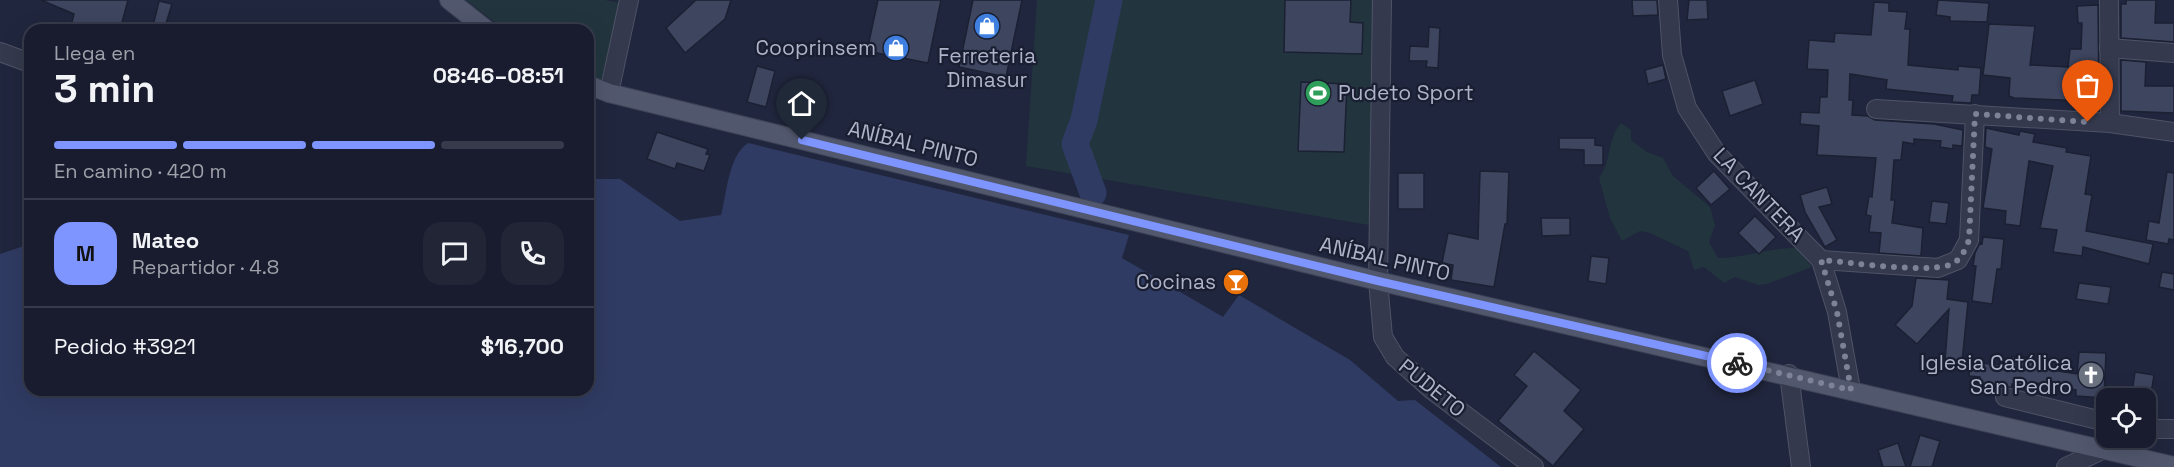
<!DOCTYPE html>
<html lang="es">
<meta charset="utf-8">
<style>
body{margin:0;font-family:"Space Grotesk",sans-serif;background:#212536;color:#f1f3f6;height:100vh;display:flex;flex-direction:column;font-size:22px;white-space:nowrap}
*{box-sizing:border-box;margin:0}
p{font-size:20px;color:#9fa1aa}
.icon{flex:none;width:33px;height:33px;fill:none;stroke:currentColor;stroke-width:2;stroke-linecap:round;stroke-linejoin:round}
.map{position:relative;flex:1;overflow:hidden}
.drawer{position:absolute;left:24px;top:24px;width:570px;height:372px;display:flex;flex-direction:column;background:#181c2e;border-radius:18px;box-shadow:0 6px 24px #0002,0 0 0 2px #363a4a}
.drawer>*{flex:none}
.fabs{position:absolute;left:2096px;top:388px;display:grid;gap:12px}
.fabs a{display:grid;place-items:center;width:60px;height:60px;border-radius:12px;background:#181c2e;box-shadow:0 6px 24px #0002,0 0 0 2px #363a4a;font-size:30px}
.pin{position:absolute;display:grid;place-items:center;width:51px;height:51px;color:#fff;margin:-62px -26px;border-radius:50% 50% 50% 0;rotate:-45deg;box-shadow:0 0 6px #0007}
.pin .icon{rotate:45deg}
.courier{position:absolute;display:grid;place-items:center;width:60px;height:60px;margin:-30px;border:4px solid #7e95ff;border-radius:50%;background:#fff;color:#222;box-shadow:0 2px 8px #0007}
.summary em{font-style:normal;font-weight:700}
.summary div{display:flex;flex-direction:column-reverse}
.summary{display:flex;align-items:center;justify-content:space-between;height:102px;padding:0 30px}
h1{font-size:39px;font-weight:700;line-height:45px}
.bar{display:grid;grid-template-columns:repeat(4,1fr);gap:9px 6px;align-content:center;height:72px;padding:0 30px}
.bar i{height:8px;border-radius:4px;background:#363a4a}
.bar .current{background:#7e95ff}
.bar p{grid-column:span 4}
.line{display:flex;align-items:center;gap:15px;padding:0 30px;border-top:2px solid #363a4a}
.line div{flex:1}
.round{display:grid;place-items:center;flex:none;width:63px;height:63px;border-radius:18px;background:#212536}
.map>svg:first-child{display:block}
</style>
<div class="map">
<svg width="2174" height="467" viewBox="0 0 2174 467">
<rect width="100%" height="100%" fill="#20263d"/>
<g fill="#22353e">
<polygon points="466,0 605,0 620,3 604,81 588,76 588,30 505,30"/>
<polygon points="1037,0 1385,0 1381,167 1369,225 1026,166"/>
<path d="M 1621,123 L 1631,130 L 1631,140 L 1647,152 L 1663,158 L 1673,176 L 1710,207 L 1715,225 L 1709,242 L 1718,258 C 1745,258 1769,248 1797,248 L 1812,267 L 1767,284 L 1759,285 L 1735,277 L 1724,283 L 1704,267 L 1694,270 L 1688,251 L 1650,233 L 1640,231 L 1622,241 L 1610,218 L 1599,178 C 1612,161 1607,139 1621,123 Z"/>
</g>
<path fill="#303b63" d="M 748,143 L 1129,235 L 1122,258 L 1223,317 L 1239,295 L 1350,360 L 1398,401 L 1415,400 L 1501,467 L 0,467 L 0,254 L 30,244 L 30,390 L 588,390 L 588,179 L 620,179 L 680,221 L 721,215 C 727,194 728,156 748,143 Z"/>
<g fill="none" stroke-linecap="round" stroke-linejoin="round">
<polyline stroke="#303b63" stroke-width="27" points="1093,193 1075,144 1084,120 1109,0"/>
</g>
<g fill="#3e455f" stroke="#1b2033" stroke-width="1.5">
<polygon points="41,0 128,0 120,30 70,30 74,14"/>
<polygon points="696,0 731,0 725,19 685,53 666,28"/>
<polygon points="878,0 941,0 928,63 867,51"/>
<polygon points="973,0 1022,0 1006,77 959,67"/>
<polygon points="1285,0 1351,0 1350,22 1363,23 1362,54 1284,52"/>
<polygon points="1632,0 1657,0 1658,15 1633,16"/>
<polygon points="1689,0 1707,0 1708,19 1687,20"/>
<polygon points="1938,0 1989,3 1987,22 1950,21 1950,17 1936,15"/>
<polygon points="2126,0 2156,0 2155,23 2174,23 2174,42 2121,38 2121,4 2126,4"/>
<polygon points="159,1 172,4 164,30 152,30"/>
<polygon points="1874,2 1889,3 1889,11 1907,12 1905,29 1910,29 1908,65 1958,70 1958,66 1981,68 1979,95 1972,95 1971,103 1952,102 1953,96 1886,89 1887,80 1850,74 1849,100 1853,100 1852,115 1868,116 1875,120 1934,124 1963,130 1962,146 1953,145 1953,149 1940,147 1941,141 1914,139 1914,144 1903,142 1901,160 1894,160 1891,200 1895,200 1892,223 1923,228 1921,256 1879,253 1881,233 1869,232 1871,216 1866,215 1869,196 1872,197 1876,158 1817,155 1819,126 1800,124 1801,112 1819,113 1820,97 1827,97 1828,70 1807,69 1809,40 1834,42 1835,33 1871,35"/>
<polygon points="2098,5 2099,105 2084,103 2084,101 2014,98 2009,96 2010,78 1983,75 1989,24 2035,26 2030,65 2068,67 2070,49 2081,49 2082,23 2078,23 2077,6"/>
<polygon points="1429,27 1440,28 1438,68 1426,67 1427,61 1409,61 1410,46 1428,47"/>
<polygon points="2121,60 2146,62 2145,86 2174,86 2174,113 2121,111"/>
<polygon points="1663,65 1666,79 1648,84 1645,70"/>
<polygon points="757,66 775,71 766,107 747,102"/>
<polygon points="1755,80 1763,104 1730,116 1722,91"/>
<polygon points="1301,82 1347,84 1344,152 1298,151"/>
<polygon points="1986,128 2019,135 2020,131 2035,134 2033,142 2067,148 2066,152 2091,156 2085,194 2092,195 2086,231 2153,244 2149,264 2083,247 2082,256 2053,252 2057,230 2040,228 2053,166 2029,161 2020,226 2005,224 2006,211 1983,208 1992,149 1985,147"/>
<polygon points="657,132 708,149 706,154 710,155 704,171 677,163 675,169 647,159"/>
<polygon points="1559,138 1595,138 1595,145 1603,146 1603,165 1584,165 1584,150 1559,149"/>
<polygon points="1480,171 1509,172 1507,224 1505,224 1494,287 1451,280 1453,265 1442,263 1448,233 1478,239"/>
<polygon points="1714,171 1730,189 1711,205 1696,188"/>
<polygon points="2167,172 2174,173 2174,240 2169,239 2168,244 2146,240 2149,221 2159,223"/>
<rect x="1398" y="173" width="26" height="36"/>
<polygon points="1827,187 1832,204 1819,207 1837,240 1825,247 1805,212 1800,195"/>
<polygon points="1932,201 1949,203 1946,224 1929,222"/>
<polygon points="1755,216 1776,237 1759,254 1738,233"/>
<polygon points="1541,218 1570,218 1570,235 1542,236"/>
<polygon points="1983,237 2004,239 2001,269 1997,269 1992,304 1972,301 1976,266 1973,266 1975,253 1980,243 1982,244"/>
<polygon points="1591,256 1609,258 1606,284 1588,281"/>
<polygon points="2162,272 2174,274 2174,290 2159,287"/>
<polygon points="1916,278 1949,280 1947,299 1968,302 1962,362 1945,360 1949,309 1917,344 1895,325 1912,306"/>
<polygon points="2079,283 2111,287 2108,304 2076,299"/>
<polygon points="1534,351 1581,390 1564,411 1584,429 1553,466 1498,421 1527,386 1514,375"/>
<polygon points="2079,352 2106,353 2104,398 2076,396 2076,390 2031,382 2031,386 2012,384 2012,387 1994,388 1994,385 1979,383 1980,377 1969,376 1970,362 2011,366 2012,356 2034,358 2033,367 2077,374"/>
<polygon points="2135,372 2154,375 2150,399 2131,399"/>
<polygon points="1920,435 1940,441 1932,467 1910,467"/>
<polygon points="1898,443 1906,467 1883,467 1878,450"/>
</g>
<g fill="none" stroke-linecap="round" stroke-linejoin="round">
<defs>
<g id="minor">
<polyline points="1382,0 1378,281 1383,337 1395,357 1432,390 1534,467"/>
<polyline points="1668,0 1672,55 1687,108 1717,154 1821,260 1837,312 1851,390"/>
<polyline points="2109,0 2110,123"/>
<polyline points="2109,48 2174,53"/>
<polyline points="0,52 30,63"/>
<polyline points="609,93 629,0"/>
<polyline points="1876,109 2110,123 2174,132"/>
<polyline points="1821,260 1938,268 1958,260 1969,240 1975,114"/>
<polyline points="1789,374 1801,467"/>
<polyline points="2005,397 2106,422"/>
<polyline points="2145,429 2174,429"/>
<polyline points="2066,467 2102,450"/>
</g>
<g id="major">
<polyline points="449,0 487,30"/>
<polyline points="588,85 609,93 1378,281 2174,466"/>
</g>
</defs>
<use href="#minor" stroke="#4f5367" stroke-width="20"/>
<use href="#major" stroke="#3d4256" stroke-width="20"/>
<use href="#minor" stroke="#34394d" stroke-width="18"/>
<use href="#major" stroke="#51576d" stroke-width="18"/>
</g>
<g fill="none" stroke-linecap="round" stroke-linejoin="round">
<path stroke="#7d8298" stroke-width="6" stroke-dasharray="0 10.8" d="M 1737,363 L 1851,390 L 1837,312 L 1821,260 C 1848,262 1935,275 1954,263 C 1962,258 1966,248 1969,240 L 1975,114 L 2088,122"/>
<polyline stroke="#7e95ff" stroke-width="8" points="802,140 1378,281 1737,363"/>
</g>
<defs>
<symbol id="shop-disc" viewBox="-11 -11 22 22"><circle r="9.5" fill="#3f7fe0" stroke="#191e31"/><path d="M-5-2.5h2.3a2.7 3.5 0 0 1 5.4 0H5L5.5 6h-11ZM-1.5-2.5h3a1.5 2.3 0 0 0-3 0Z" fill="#fff"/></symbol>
<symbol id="stadium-disc" viewBox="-11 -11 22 22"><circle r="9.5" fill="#2e9e5b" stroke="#191e31"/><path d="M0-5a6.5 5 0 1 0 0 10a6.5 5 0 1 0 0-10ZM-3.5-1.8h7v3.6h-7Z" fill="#fff"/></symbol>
<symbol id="bar-disc" viewBox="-11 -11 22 22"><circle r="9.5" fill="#e8710a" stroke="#191e31"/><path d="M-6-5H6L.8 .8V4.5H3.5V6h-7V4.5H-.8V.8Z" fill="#fff"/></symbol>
<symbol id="church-disc" viewBox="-11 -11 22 22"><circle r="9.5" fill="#6b7280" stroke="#191e31"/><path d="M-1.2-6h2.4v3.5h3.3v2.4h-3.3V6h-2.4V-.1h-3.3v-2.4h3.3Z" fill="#fff"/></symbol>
</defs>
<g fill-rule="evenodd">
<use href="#shop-disc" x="972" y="11" width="30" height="30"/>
<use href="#shop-disc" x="881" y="33" width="30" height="30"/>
<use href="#stadium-disc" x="1303" y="78" width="30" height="30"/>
<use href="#bar-disc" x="1221" y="267" width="30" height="30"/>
<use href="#church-disc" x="2076" y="360" width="30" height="30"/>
</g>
<g text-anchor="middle" stroke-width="4.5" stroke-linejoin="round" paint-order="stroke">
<g font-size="21" fill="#afb3c9" stroke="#191e31" text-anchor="end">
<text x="876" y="55">Cooprinsem</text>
<text x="987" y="63" text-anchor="middle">Ferreteria<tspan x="987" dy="24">Dimasur</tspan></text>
<text x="1338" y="100" text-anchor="start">Pudeto Sport</text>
<text x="1216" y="289">Cocinas</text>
<text x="2072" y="370">Iglesia Católica<tspan x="2072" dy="24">San Pedro</tspan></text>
</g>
<g font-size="21" fill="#afb3c9" stroke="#191e31">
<text transform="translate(913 144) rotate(14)" y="7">ANÍBAL PINTO</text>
<text transform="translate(1759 195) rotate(46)" y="7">LA CANTERA</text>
<text transform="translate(1385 259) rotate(13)" y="7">ANÍBAL PINTO</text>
<text transform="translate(1432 388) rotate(39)" y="7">PUDETO</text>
</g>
</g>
</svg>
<div class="fabs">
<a><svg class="icon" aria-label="locate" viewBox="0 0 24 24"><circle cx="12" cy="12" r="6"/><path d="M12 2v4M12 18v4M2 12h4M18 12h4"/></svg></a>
</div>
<div class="pin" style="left:2088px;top:122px;background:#ea580c"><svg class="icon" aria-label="bag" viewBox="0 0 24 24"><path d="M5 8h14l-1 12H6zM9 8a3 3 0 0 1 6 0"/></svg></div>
<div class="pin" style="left:802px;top:140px;background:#1f2937"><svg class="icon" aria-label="home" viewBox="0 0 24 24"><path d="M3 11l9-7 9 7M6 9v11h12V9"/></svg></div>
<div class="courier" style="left:1737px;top:363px"><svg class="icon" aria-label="bike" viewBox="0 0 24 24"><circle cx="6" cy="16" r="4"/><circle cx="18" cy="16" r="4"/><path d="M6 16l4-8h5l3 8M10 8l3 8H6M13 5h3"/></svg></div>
<section class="drawer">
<div class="summary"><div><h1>3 min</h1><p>Llega en</p></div><em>08:46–08:51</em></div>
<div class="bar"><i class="current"></i><i class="current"></i><i class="current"></i><i></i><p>En camino · 420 m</p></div>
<div class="line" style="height:108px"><b class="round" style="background:#7e95ff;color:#111">M</b><div><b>Mateo</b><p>Repartidor · 4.8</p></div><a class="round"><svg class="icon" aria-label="chat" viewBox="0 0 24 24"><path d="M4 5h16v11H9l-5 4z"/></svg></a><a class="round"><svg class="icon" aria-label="phone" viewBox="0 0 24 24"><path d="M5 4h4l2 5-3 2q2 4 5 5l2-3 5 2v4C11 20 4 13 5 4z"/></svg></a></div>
<div class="line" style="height:78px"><div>Pedido #3921</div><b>$16,700</b></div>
</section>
</div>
